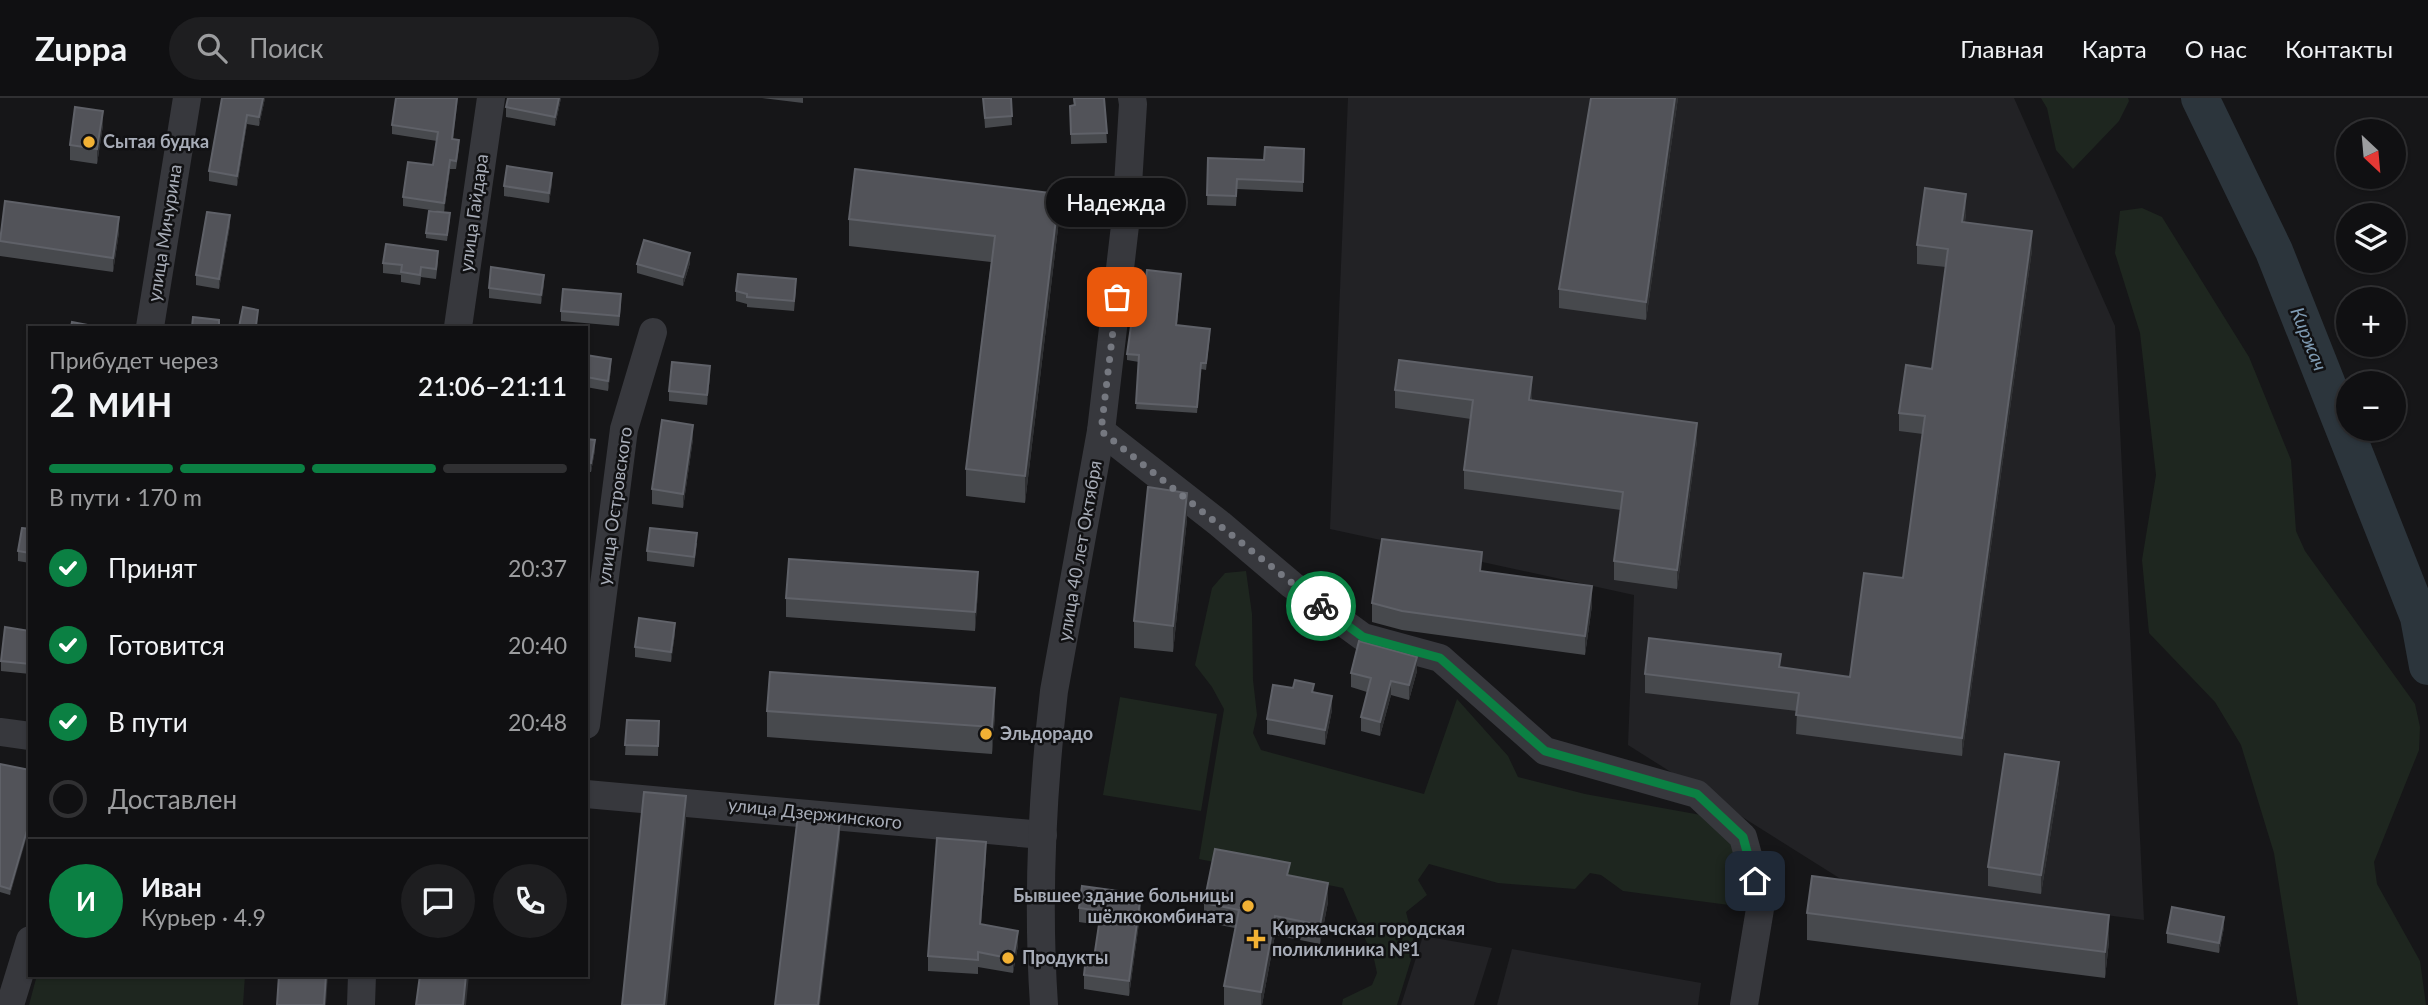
<!DOCTYPE html>
<html lang="ru">
<meta charset="utf-8">
<style>
body{margin:0;font-family:Lato,sans-serif;background:#1e1e20;color:#f1f3f6;height:100vh;display:flex;flex-direction:column;font-size:26px;white-space:nowrap}
*{box-sizing:border-box;margin:0}
p{font-size:23px;color:#9c9d9f}
.icon{flex:none;width:38px;height:38px;fill:none;stroke:currentColor;stroke-width:2;stroke-linecap:round;stroke-linejoin:round}
.map{position:relative;flex:1;overflow:hidden}
.details{position:absolute;left:28px;top:228px;width:560px;height:651px;display:flex;flex-direction:column;background:#101012;border-radius:0px;box-shadow:0 2px 5px #0004,0 0 0 2px #303032}
.details>*{flex:none}
.needle{width:46px;rotate:154deg}
.tools{position:absolute;left:2336px;top:21px;display:grid;gap:14px}
.tools a{display:grid;place-items:center;width:70px;height:70px;border-radius:50%;background:#101012;box-shadow:0 2px 5px #0004,0 0 0 2px #303032;font-size:35px}
.pin{position:absolute;display:grid;place-items:center;width:60px;height:60px;color:#fff;margin:-30px;border-radius:14px;box-shadow:0 4px 10px #0006}
.courier{position:absolute;display:grid;place-items:center;width:70px;height:70px;margin:-35px;border:5px solid #0b8043;border-radius:50%;background:#fff;color:#222;box-shadow:0 2px 9px #0007}
.bubble{position:absolute;height:49px;border-radius:24px;background:#101012;box-shadow:0 2px 5px #0004,0 0 0 2px #303032;font-size:23px;font-weight:600;line-height:49px;text-align:center}
.head em{font-style:normal;font-weight:600}
.head div{display:flex;flex-direction:column-reverse}
.head{display:flex;align-items:center;justify-content:space-between;height:119px;padding:0 21px}
h1{font-size:46px;font-weight:600;line-height:52px}
.bar{display:grid;grid-template-columns:repeat(4,1fr);gap:10px 7px;align-content:center;height:84px;padding:0 21px}
.bar i{height:9px;border-radius:5px;background:#303032}
.bar .selected{background:#0b8043}
.bar p{grid-column:span 4}
.line{display:flex;align-items:center;gap:18px;padding:0 21px;border-top:2px solid #303032}
.line div{flex:1}
.round{display:grid;place-items:center;flex:none;width:74px;height:74px;border-radius:37px;background:#1e1e20}
ol{padding:0 21px;list-style:none}
li{display:flex;align-items:center;gap:21px;height:77px}
li p{margin-inline-start:auto}
li .icon{padding:7px;border-radius:50%;background:#0b8043;color:#fff;stroke-width:4}
li:last-child{color:#9c9d9f}
li i{width:38px;height:38px;border:4px solid #303032;border-radius:50%}
header{display:flex;align-items:center;gap:42px;box-sizing:border-box;height:98px;padding:0 35px;background:#101012;border-bottom:2px solid #303032}
header strong{font-size:33px}
nav{display:flex;gap:38px;margin-inline-start:auto;font-size:24px}
.search{width:490px;height:63px;background:#1e1e20;display:flex;align-items:center;gap:18px;box-sizing:border-box;padding:0 24px;border-radius:38px;color:#9c9d9f;font-size:26px}
.map>svg:first-child{display:block}
</style>
<header>
<strong>Zuppa</strong>
<div class="search"><svg class="icon" aria-label="search" viewBox="0 0 24 24"><circle cx="10" cy="10" r="6"/><path d="M15 15l6 6"/></svg>Поиск</div>
<nav><a>Главная</a><a>Карта</a><a>О нас</a><a>Контакты</a></nav>
</header>
<div class="map">
<svg width="2428" height="907" viewBox="0 0 2428 907">
<rect width="100%" height="100%" fill="#161618"/>
<g fill="#222225">
<polygon points="1348,0 2014,0 2115,228 2144,822 1844,783 1628,647 1634,497 1330,431"/>
<polygon points="1423,838 1492,850 1474,907 1401,907"/>
<polygon points="1512,851 1701,885 1698,907 1497,907"/>
</g>
<g fill="#1e261f">
<polygon points="2041,0 2128,0 2129,3 2119,23 2073,71 2056,52 2047,10"/>
<polygon points="2142,110 2162,119 2249,259 2291,362 2296,433 2305,453 2415,606 2420,629 2419,652 2374,764 2377,786 2420,863 2426,907 2298,907 2274,755 2241,647 2215,604 2149,535 2142,462 2156,377 2140,235 2115,155 2120,113"/>
<polygon points="1246,473 1252,516 1253,582 1257,617 1253,635 1261,652 1424,696 1457,601 1508,658 1518,679 1585,696 1712,719 1736,749 1744,809 1623,793 1601,777 1590,775 1575,791 1498,785 1429,766 1418,782 1427,797 1406,814 1415,849 1397,907 1342,907 1343,901 1372,887 1377,875 1374,861 1343,790 1199,761 1224,611 1212,589 1195,567 1212,490 1225,475"/>
<polygon points="1120,599 1217,616 1201,713 1103,697"/>
<polygon points="37,877 245,877 243,907 29,907"/>
</g>
<g fill="none" stroke-linecap="round" stroke-linejoin="round">
<polyline stroke="#2c353c" stroke-width="38" points="2200,0 2274,153 2419,519 2428,568"/>
<g stroke="#37383d" stroke-width="28">
<polyline points="150,229 187,0"/>
<polyline points="458,229 491,0"/>
<polyline points="1101,333 1220,426 1292,487 1363,539 1440,560 1545,653 1697,696 1743,739 1761,805 1744,907"/>
<polyline points="586,627 624,331 653,234"/>
<polyline points="0,634 30,638"/>
<path d="M 586,696 C 739,709 891,724 1043,737"/>
<polyline points="10,907 30,842"/>
<polyline points="361,907 362,877"/>
<path d="M 1044,907 C 1037,803 1042,697 1054,593 L 1101,333 L 1126,119 L 1133,6 L 1132,0"/>
</g>
</g>
<g fill="#47494d">
<polygon points="222,0 265,0 259,28 247,26 237,88 209,83 209,73"/>
<polygon points="561,0 555,28 506,19 506,9"/>
<polygon points="762,0 803,0 803,5"/>
<polygon points="983,0 1011,0 1012,27 985,30"/>
<polygon points="1073,0 1104,0 1107,45 1071,46 1070,8 1074,8"/>
<polygon points="1591,0 1678,0 1646,222 1559,210 1559,191"/>
<polygon points="103,27 97,66 70,62 70,47"/>
<polygon points="392,27 454,29 453,41 459,50 456,71 450,71 444,114 403,108 403,99 433,67 437,43 392,36"/>
<polygon points="1304,51 1303,94 1237,91 1236,108 1207,107 1208,60 1264,62"/>
<polygon points="552,85 549,105 504,98 504,88"/>
<polygon points="1966,115 1965,124 2032,152 1962,658 1796,636 1797,613 1645,595 1645,576 1781,569 1850,579 1903,480 1923,336 1899,333 1899,315 1932,271 1946,169 1917,166 1917,147"/>
<polygon points="450,120 447,143 426,140 426,135"/>
<polygon points="849,121 1059,122 1025,405 966,398 966,371 991,164 849,148"/>
<polygon points="230,127 219,191 196,187 196,177"/>
<polygon points="119,134 113,174 0,158 0,139"/>
<polygon points="438,163 436,181 421,179 420,187 401,184 401,177 383,175 383,165"/>
<polygon points="690,165 683,188 637,175 637,166"/>
<polygon points="1181,182 1177,227 1210,237 1206,272 1201,271 1197,315 1136,311 1139,264 1127,262 1127,256 1141,222"/>
<polygon points="544,186 541,206 489,200 489,190"/>
<polygon points="796,191 794,213 747,209 747,206 736,203 736,193"/>
<polygon points="621,206 619,228 561,223 561,213"/>
<polygon points="586,257 611,271 608,293 586,289"/>
<polygon points="710,278 707,307 669,303 669,293"/>
<polygon points="1395,292 1532,298 1532,302 1697,343 1677,491 1614,482 1614,463 1621,412 1464,391 1464,372 1471,321 1395,310"/>
<polygon points="586,341 595,352 591,374 586,374"/>
<polygon points="693,341 683,410 652,406 652,391"/>
<polygon points="1187,421 1173,554 1134,550 1134,523"/>
<polygon points="30,431 30,465 18,463 18,453"/>
<polygon points="697,445 694,469 647,463 647,453"/>
<polygon points="1482,473 1592,507 1585,557 1402,532 1372,524 1372,505"/>
<polygon points="978,493 975,533 786,519 786,500"/>
<polygon points="30,533 30,576 1,573 1,563"/>
<polygon points="675,535 671,564 635,559 635,549"/>
<polygon points="1417,573 1409,602 1391,597 1380,638 1361,633 1361,619 1367,594 1351,589 1351,575"/>
<polygon points="1314,594 1332,612 1325,647 1267,636 1267,621"/>
<polygon points="767,613 995,616 992,656 767,639"/>
<polygon points="627,622 659,623 658,658 625,657"/>
<polygon points="0,666 25,740 10,797 0,794"/>
<polygon points="2059,683 2041,796 1988,788 1988,769"/>
<polygon points="986,758 981,826 1018,847 1013,875 978,869 978,876 928,873 928,858"/>
<polygon points="1290,778 1328,804 1320,846 1275,837 1262,907 1224,907 1224,888 1235,830 1204,824 1204,805"/>
<polygon points="1079,810 1141,810 1129,898 1084,891 1084,877 1094,860 1099,827 1079,824"/>
<polygon points="1807,815 2109,843 2105,880 1807,842"/>
<polygon points="2224,829 2219,855 2167,845 2167,835"/>
</g>
<g fill="#2f3033">
<polygon points="263,0 265,0 259,28 259,19"/>
<polygon points="457,0 458,0 452,50 454,20"/>
<polygon points="559,0 561,0 555,28 555,19"/>
<polygon points="1675,0 1678,0 1646,222 1646,204"/>
<polygon points="103,13 103,27 97,66 97,51"/>
<polygon points="247,17 247,26 237,88 237,78"/>
<polygon points="450,62 450,71 444,114 444,105"/>
<polygon points="552,75 552,85 549,105 549,95"/>
<polygon points="1059,96 1059,122 1025,405 1025,378"/>
<polygon points="1966,96 1966,115 1962,143 1962,124"/>
<polygon points="230,117 230,127 219,191 219,181"/>
<polygon points="119,119 119,134 113,174 113,160"/>
<polygon points="2032,133 2032,152 1962,658 1962,640"/>
<polygon points="690,155 690,165 683,188 683,179"/>
<polygon points="544,177 544,186 541,206 541,197"/>
<polygon points="611,261 611,271 608,293 608,283"/>
<polygon points="710,268 710,278 707,307 707,297"/>
<polygon points="1532,279 1532,298 1529,321 1529,302"/>
<polygon points="1697,325 1697,343 1677,491 1677,472"/>
<polygon points="693,327 693,341 683,410 683,396"/>
<polygon points="595,342 595,352 591,374 591,365"/>
<polygon points="1187,395 1187,421 1173,554 1173,528"/>
<polygon points="978,474 978,493 975,533 975,514"/>
<polygon points="1592,488 1592,507 1585,557 1585,538"/>
<polygon points="675,525 675,535 671,564 671,554"/>
<polygon points="1417,559 1417,573 1409,602 1409,587"/>
<polygon points="1391,583 1391,597 1380,638 1380,624"/>
<polygon points="995,590 995,616 992,656 992,629"/>
<polygon points="1332,598 1332,612 1325,647 1325,632"/>
<polygon points="2059,664 2059,683 2041,796 2041,777"/>
<polygon points="686,698 686,724 667,907 664,907"/>
<polygon points="30,722 30,728 10,797 10,791"/>
<polygon points="840,722 840,741 820,907 818,907"/>
<polygon points="986,744 986,758 980,840 980,826"/>
<polygon points="1328,785 1328,804 1320,846 1320,827"/>
<polygon points="1141,796 1141,810 1129,898 1129,883"/>
<polygon points="2109,817 2109,843 2105,880 2105,854"/>
<polygon points="1275,818 1275,837 1262,907 1261,907 1261,894"/>
<polygon points="2224,819 2224,829 2219,855 2219,845"/>
<polygon points="1018,833 1018,847 1013,875 1013,861"/>
<polygon points="326,877 328,877 326,907 324,907"/>
<polygon points="466,877 469,877 466,907 463,907"/>
</g>
<g fill="#525359" stroke="#5f6168" stroke-width="2">
<polygon points="222,0 263,0 259,19 247,17 237,78 209,73"/>
<polygon points="396,0 457,0 452,41 459,42 456,63 450,62 444,105 403,99 408,64 433,67 438,34 392,27"/>
<polygon points="508,0 559,0 555,19 506,9"/>
<polygon points="983,0 1011,0 1012,18 985,20"/>
<polygon points="1074,0 1104,0 1107,35 1071,36 1070,8 1075,7"/>
<polygon points="1591,0 1675,0 1646,204 1559,191"/>
<polygon points="75,9 103,13 97,51 70,47"/>
<polygon points="1265,49 1304,51 1303,84 1237,81 1236,98 1207,97 1208,60 1264,62"/>
<polygon points="507,68 552,75 549,95 504,88"/>
<polygon points="855,71 1059,96 1025,378 966,371 995,138 849,121"/>
<polygon points="1925,90 1966,96 1962,124 2032,133 1962,640 1796,617 1799,595 1645,576 1649,540 1781,556 1779,569 1850,579 1864,475 1903,480 1925,318 1899,315 1906,267 1932,271 1948,151 1917,147"/>
<polygon points="5,103 119,119 113,160 0,143"/>
<polygon points="429,113 450,115 447,137 426,135"/>
<polygon points="207,114 230,117 219,181 196,177"/>
<polygon points="644,142 690,155 683,179 637,166"/>
<polygon points="386,146 438,153 436,171 421,169 420,177 401,174 402,167 383,165"/>
<polygon points="491,169 544,177 541,197 489,190"/>
<polygon points="1147,172 1181,176 1176,227 1210,231 1206,265 1201,265 1197,309 1136,305 1139,257 1127,256 1132,221 1141,222"/>
<polygon points="738,176 796,181 794,203 747,199 747,196 736,193"/>
<polygon points="563,191 621,196 619,218 561,213"/>
<polygon points="243,209 258,212 256,228 266,229 239,229"/>
<polygon points="193,219 219,222 219,229 192,229"/>
<polygon points="72,224 98,229 71,229"/>
<polygon points="586,257 611,261 608,283 586,279"/>
<polygon points="1399,262 1532,279 1529,302 1697,325 1677,472 1614,463 1623,394 1464,372 1473,302 1395,292"/>
<polygon points="672,264 710,268 707,297 669,293"/>
<polygon points="662,322 693,327 683,396 652,391"/>
<polygon points="586,341 595,342 591,365 586,364"/>
<polygon points="1148,389 1187,395 1173,528 1134,523"/>
<polygon points="22,430 30,431 30,455 18,453"/>
<polygon points="650,430 697,435 694,459 647,453"/>
<polygon points="1382,441 1482,454 1480,473 1592,488 1585,538 1402,513 1372,505"/>
<polygon points="789,461 978,474 975,514 786,500"/>
<polygon points="639,520 675,525 671,554 635,549"/>
<polygon points="5,529 30,533 30,566 1,563"/>
<polygon points="1359,543 1417,559 1409,587 1391,583 1380,624 1361,619 1371,580 1351,575"/>
<polygon points="770,574 995,590 992,629 767,613"/>
<polygon points="1295,582 1314,586 1312,594 1332,598 1325,632 1267,621 1273,587 1293,590"/>
<polygon points="627,622 659,623 658,648 625,647"/>
<polygon points="2005,656 2059,664 2041,777 1988,769"/>
<polygon points="0,666 30,672 30,722 10,791 0,788"/>
<polygon points="644,694 686,698 664,907 622,907"/>
<polygon points="798,717 840,722 818,907 775,907"/>
<polygon points="937,740 986,744 980,826 1018,833 1013,861 978,854 978,862 928,858"/>
<polygon points="1215,751 1290,765 1287,777 1328,785 1320,827 1275,818 1261,894 1224,888 1239,812 1204,805"/>
<polygon points="1812,778 2109,817 2105,854 1807,815"/>
<polygon points="1082,788 1141,796 1129,883 1084,877 1086,859 1094,860 1101,813 1079,810"/>
<polygon points="2172,809 2224,819 2219,845 2167,835"/>
<polygon points="279,877 326,877 324,907 277,907"/>
<polygon points="420,877 466,877 463,907 416,907"/>
</g>
<g fill="none" stroke-linecap="round" stroke-linejoin="round">
<polyline stroke="#757880" stroke-width="7" stroke-dasharray="0 12.6" points="1117,199 1101,333 1321,508"/>
<polyline stroke="#0b8043" stroke-width="9" points="1321,508 1363,539 1440,560 1545,653 1697,696 1743,739 1755,783"/>
</g>
<g fill="#f2b134" stroke="#111113" stroke-width="2.5">
<circle cx="89" cy="44" r="7"/>
<circle cx="986" cy="636" r="7"/>
<circle cx="1248" cy="808" r="7"/>
<path d="M1252.5 830.5h7v7h7v7h-7v7h-7v-7h-7v-7h7z"/>
<circle cx="1008" cy="860" r="7"/>
</g>
<g text-anchor="middle" stroke-width="5" stroke-linejoin="round" paint-order="stroke">
<g font-size="18" font-weight="bold" fill="#a8adb8" stroke="#111113" text-anchor="start">
<text x="103" y="50">Сытая будка</text>
<text x="1000" y="642">Эльдорадо</text>
<text x="1234" y="804" text-anchor="end">Бывшее здание больницы<tspan x="1234" dy="21">шёлкокомбината</tspan></text>
<text x="1272" y="837">Киржачская городская<tspan x="1272" dy="21">поликлиника №1</tspan></text>
<text x="1022" y="866">Продукты</text>
</g>
<g font-size="18" fill="#a8adb8" stroke="#111113">
<text transform="translate(474 115) rotate(-82)" y="6">улица Гайдара</text>
<text transform="translate(165 135) rotate(-81)" y="6">улица Мичурина</text>
<text transform="translate(615 408) rotate(-82)" y="6">улица Островского</text>
<text transform="translate(1080 453) rotate(-80)" y="6">улица 40 лет Октября</text>
<text transform="translate(815 716) rotate(6)" y="6">улица Дзержинского</text>
</g>
<g font-size="19" font-style="italic" fill="#7f9bb3" stroke="#111113">
<text transform="translate(2309 241) rotate(68)" y="7">Киржач</text>
</g>
</g>
</svg>
<div class="tools">
<a><svg class="needle" viewBox="-14 -14 28 28"><path d="M0-13l5 13h-10z" fill="#e53935"/><path d="M0 13l5-13h-10z" fill="#9c9d9f"/></svg></a>
<a><svg class="icon" aria-label="layers" viewBox="0 0 24 24"><path d="M12 4l9 5-9 5-9-5zM3 14l9 5 9-5"/></svg></a>
<a>+</a>
<a>−</a>
</div>
<div class="pin" style="left:1117px;top:199px;background:#ea580c"><svg class="icon" aria-label="bag" viewBox="0 0 24 24"><path d="M5 8h14l-1 12H6zM9 8a3 3 0 0 1 6 0"/></svg></div>
<div class="pin" style="left:1755px;top:783px;background:#1f2937"><svg class="icon" aria-label="home" viewBox="0 0 24 24"><path d="M3 11l9-7 9 7M6 9v11h12V9"/></svg></div>
<div class="courier" style="left:1321px;top:508px"><svg class="icon" aria-label="bike" viewBox="0 0 24 24"><circle cx="6" cy="16" r="4"/><circle cx="18" cy="16" r="4"/><path d="M6 16l4-8h5l3 8M10 8l3 8H6M13 5h3"/></svg></div>
<div class="bubble" style="left:1046px;top:80px;width:140px">Надежда</div>
<section class="details">
<div class="head"><div><h1>2 мин</h1><p>Прибудет через</p></div><em>21:06–21:11</em></div>
<div class="bar"><i class="selected"></i><i class="selected"></i><i class="selected"></i><i></i><p>В пути · 170 m</p></div>
<ol>
<li><svg class="icon" aria-label="check" viewBox="0 0 24 24"><path d="M5 12l5 5 9-10"/></svg>Принят<p>20:37</p></li>
<li><svg class="icon" aria-label="check" viewBox="0 0 24 24"><path d="M5 12l5 5 9-10"/></svg>Готовится<p>20:40</p></li>
<li><svg class="icon" aria-label="check" viewBox="0 0 24 24"><path d="M5 12l5 5 9-10"/></svg>В пути<p>20:48</p></li>
<li><i></i>Доставлен</li>
</ol>
<div class="line" style="height:126px"><b class="round" style="background:#0b8043;color:#fff">И</b><div><b>Иван</b><p>Курьер · 4.9</p></div><a class="round"><svg class="icon" aria-label="chat" viewBox="0 0 24 24"><path d="M4 5h16v11H9l-5 4z"/></svg></a><a class="round"><svg class="icon" aria-label="phone" viewBox="0 0 24 24"><path d="M5 4h4l2 5-3 2q2 4 5 5l2-3 5 2v4C11 20 4 13 5 4z"/></svg></a></div>
</section>
</div>
